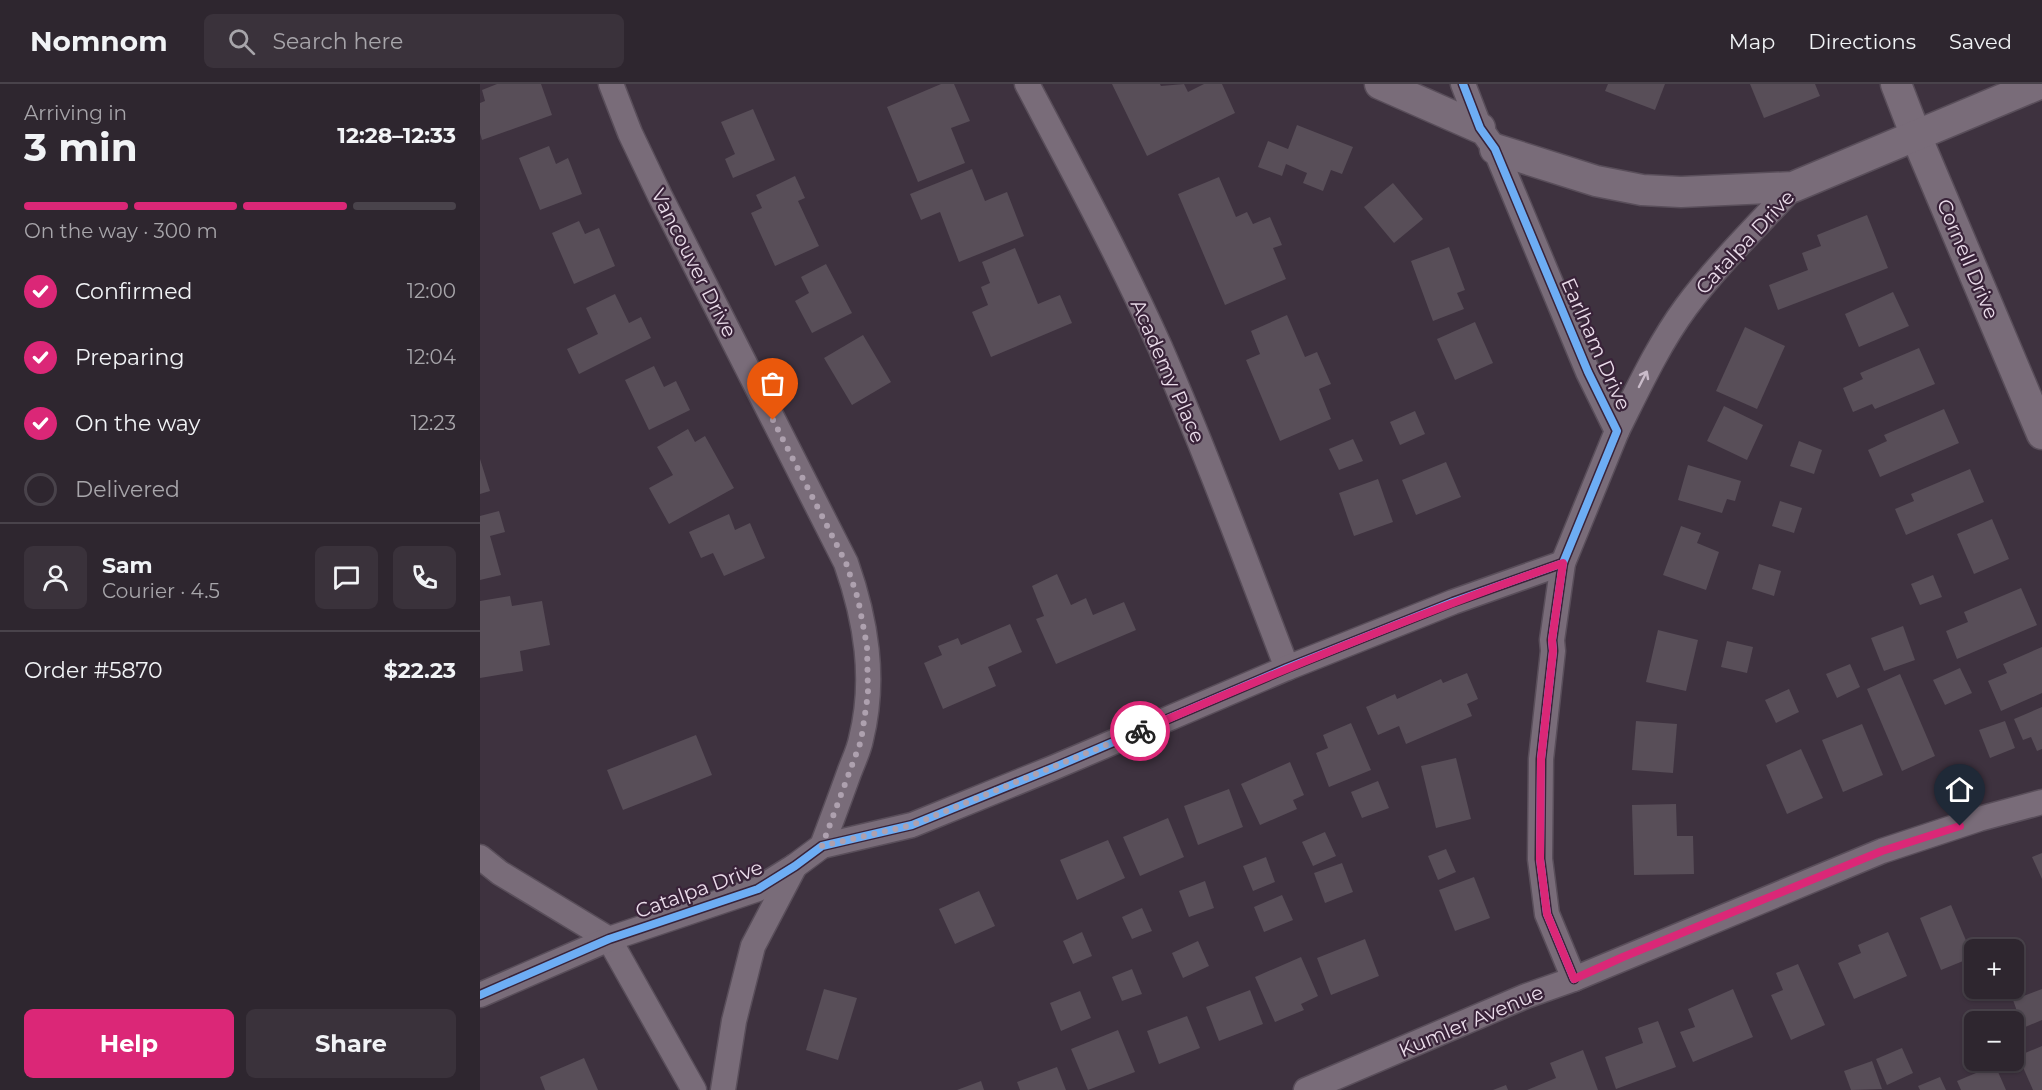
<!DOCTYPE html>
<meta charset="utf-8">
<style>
body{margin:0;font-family:Montserrat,sans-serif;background:#3a323b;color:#f1f3f6;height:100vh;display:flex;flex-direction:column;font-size:22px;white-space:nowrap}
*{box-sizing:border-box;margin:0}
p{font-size:20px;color:#a7a5aa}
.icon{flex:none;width:33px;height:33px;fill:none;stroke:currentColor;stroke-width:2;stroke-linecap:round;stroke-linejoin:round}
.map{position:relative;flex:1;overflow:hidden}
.drawer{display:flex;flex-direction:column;background:#2e262f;width:480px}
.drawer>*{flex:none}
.controls{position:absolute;left:1484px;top:855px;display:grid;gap:12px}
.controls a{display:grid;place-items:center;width:60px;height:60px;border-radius:9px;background:#2e262f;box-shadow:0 2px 4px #0004,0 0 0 2px #49434b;font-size:30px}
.pin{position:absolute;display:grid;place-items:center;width:51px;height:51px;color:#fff;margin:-62px -26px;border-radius:50% 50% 50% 0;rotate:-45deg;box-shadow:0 0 6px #0007}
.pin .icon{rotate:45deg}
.courier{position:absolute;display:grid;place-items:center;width:60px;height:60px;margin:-30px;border:4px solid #db2777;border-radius:50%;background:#fff;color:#222;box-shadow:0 2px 8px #0007}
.headline em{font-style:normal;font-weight:700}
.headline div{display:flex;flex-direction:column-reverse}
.headline{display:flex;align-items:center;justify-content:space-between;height:102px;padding:0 24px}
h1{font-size:39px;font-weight:700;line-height:45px}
.bar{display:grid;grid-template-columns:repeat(4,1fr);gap:9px 6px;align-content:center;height:72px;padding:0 24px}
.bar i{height:8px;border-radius:4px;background:#49434b}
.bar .current{background:#db2777}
.bar p{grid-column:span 4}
.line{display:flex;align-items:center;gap:15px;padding:0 24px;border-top:2px solid #49434b}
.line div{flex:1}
.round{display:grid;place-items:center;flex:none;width:63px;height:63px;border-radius:9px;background:#3a323b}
ol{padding:0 24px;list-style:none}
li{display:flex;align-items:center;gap:18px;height:66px}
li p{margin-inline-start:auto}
li .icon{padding:6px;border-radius:50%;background:#db2777;color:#fff;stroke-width:4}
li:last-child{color:#a7a5aa}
li i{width:33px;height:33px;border:3px solid #49434b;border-radius:50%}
.action{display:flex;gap:12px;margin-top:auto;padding:12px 24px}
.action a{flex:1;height:69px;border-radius:9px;background:#db2777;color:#fff;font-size:24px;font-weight:700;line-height:69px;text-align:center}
.action a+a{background:#3a323b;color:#f1f3f6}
header{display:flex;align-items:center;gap:36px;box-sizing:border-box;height:84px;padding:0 30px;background:#2e262f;border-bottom:2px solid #49434b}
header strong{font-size:28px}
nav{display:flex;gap:33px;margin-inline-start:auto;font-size:21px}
.search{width:420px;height:54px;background:#3a323b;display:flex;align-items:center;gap:15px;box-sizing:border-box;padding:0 21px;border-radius:9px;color:#a7a5aa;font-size:22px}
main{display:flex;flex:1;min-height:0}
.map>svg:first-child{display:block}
</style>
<header>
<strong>Nomnom</strong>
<div class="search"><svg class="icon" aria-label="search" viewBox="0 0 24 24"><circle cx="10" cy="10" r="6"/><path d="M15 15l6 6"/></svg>Search here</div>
<nav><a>Map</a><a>Directions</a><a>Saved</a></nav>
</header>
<main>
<section class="drawer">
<div class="headline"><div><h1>3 min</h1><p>Arriving in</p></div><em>12:28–12:33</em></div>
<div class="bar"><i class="current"></i><i class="current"></i><i class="current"></i><i></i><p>On the way · 300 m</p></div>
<ol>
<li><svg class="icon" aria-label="check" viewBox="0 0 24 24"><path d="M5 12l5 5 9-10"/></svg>Confirmed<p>12:00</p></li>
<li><svg class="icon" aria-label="check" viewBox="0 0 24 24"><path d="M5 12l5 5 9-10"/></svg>Preparing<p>12:04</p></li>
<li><svg class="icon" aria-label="check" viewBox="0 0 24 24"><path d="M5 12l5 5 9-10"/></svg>On the way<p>12:23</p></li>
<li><i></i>Delivered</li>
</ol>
<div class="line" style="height:108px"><a class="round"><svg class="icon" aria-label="person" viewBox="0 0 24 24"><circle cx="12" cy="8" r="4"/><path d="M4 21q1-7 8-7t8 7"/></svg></a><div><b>Sam</b><p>Courier · 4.5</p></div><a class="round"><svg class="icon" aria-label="chat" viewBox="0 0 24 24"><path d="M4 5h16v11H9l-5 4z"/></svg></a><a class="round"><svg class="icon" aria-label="phone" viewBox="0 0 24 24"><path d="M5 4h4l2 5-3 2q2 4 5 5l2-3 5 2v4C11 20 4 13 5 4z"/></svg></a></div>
<div class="line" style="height:78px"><div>Order #5870</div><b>$22.23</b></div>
<div class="action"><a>Help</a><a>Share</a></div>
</section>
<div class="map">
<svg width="1562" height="1006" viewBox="0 0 1562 1006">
<rect width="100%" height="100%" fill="#3e323f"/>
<g fill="#584e58">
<polygon points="17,0 61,0 72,31 2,56 0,49 0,19 5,17 2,6"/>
<polygon points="461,0 474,0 490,37 471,44 485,79 438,98 407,23"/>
<polygon points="632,0 680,0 681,2 704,0 708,8 724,0 742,0 755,29 667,72"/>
<polygon points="1128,0 1185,0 1175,26 1125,7"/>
<polygon points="1270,0 1335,0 1340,12 1284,34"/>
<polygon points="273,25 295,76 253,94 245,75 255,70 241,38"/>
<polygon points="817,41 873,63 862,90 851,86 843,107 823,99 827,89 806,80 802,92 778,83 788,57 808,65"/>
<polygon points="69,62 76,80 88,74 102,110 60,126 39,74"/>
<polygon points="492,85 505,117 527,108 544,152 479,178 460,128 441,136 430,110"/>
<polygon points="315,92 325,114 318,117 339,162 295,182 271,129 282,124 276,111"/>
<polygon points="739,93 756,133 767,128 773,140 790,133 802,161 793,164 806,195 745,221 698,110"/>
<polygon points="913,99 943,135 914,159 884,123"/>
<polygon points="1387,131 1408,184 1298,226 1289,201 1328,186 1322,169 1341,162 1337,151"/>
<polygon points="99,137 105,150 119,144 135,182 94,200 72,149"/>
<polygon points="969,163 985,206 977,209 984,225 953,237 931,177"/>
<polygon points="535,164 558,220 580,211 592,239 511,273 492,228 508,221 501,203 510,199 502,178"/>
<polygon points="346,180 372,229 332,249 315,217 329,209 321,193"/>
<polygon points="1413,208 1429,242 1379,263 1365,230"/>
<polygon points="135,210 149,239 161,233 171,254 99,290 87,265 118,250 106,224"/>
<polygon points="807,231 825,273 837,268 851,300 839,305 851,335 800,357 766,276 780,270 771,247"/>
<polygon points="995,238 1013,279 975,296 957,255"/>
<polygon points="1265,243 1305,262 1277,325 1236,307"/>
<polygon points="383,251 411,298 372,321 344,274"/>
<polygon points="1439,264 1455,300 1395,325 1392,320 1373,328 1363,304 1383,295 1380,289"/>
<polygon points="174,282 184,303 196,297 210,326 169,346 145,296"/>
<polygon points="1244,322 1283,341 1267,376 1227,357"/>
<polygon points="1464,325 1479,359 1400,393 1388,366 1407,357 1404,351"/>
<polygon points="935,327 945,350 920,361 910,338"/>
<polygon points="208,345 215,358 225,352 254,404 189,440 169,404 193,391 177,363"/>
<polygon points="873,355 883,377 859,386 849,365"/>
<polygon points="1319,357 1342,366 1334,390 1310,382"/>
<polygon points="0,375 10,407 0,410"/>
<polygon points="966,378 981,413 936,431 922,396"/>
<polygon points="1208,381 1261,397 1255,417 1247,415 1242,429 1198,416"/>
<polygon points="1490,385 1504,418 1426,451 1415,425 1434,417 1431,410"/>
<polygon points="898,395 913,438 874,452 859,409"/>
<polygon points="1300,417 1322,424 1314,449 1292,442"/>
<polygon points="19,427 25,448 10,452 21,491 0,496 0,432"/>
<polygon points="249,430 255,446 270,439 285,474 244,492 233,469 221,474 209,448"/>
<polygon points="1512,435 1529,475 1494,490 1477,450"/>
<polygon points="1201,442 1221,449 1217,459 1239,468 1226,506 1183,491"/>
<polygon points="1279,480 1301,487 1294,512 1272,505"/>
<polygon points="577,490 591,521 606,514 613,531 644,518 656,546 576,580 556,535 564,532 552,502"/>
<polygon points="1453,491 1462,513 1440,521 1431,500"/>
<polygon points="1541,504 1557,541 1477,575 1466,547 1488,538 1484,528"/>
<polygon points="30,512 32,522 62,517 70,561 40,567 43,587 0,594 0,517"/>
<polygon points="530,540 542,568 508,583 516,602 463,625 444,579 462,571 458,562 478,554 481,561"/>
<polygon points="1423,542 1435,576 1404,587 1391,554"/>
<polygon points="1178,546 1218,556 1206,607 1166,598"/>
<polygon points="1247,557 1273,563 1267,589 1241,583"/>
<polygon points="1562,563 1562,609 1521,627 1508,597 1527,589 1523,580"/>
<polygon points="1370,580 1380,603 1357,614 1346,590"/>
<polygon points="1480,584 1492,609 1465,621 1453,596"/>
<polygon points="987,589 998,615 987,620 992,632 926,660 919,642 898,651 886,623 915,610 917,615 961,595 963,599"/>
<polygon points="1420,590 1455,672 1422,687 1387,605"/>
<polygon points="1309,605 1319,628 1296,639 1285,616"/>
<polygon points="1562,623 1562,665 1557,667 1551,653 1543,656 1534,635"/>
<polygon points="1156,637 1197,640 1193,689 1152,686"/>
<polygon points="1525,637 1535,664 1510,674 1499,646"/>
<polygon points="871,639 891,686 849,703 836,669 848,664 843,651"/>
<polygon points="1382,640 1403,691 1363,708 1342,656"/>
<polygon points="216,651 232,691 143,726 127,686"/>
<polygon points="1321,665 1343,714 1307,730 1286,681"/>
<polygon points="976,674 991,735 956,744 941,682"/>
<polygon points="810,678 824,711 813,716 817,725 780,741 761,700"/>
<polygon points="898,697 909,724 882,734 871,708"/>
<polygon points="749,705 763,743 718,761 704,722"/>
<polygon points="1196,720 1197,752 1213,752 1214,790 1154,791 1152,721"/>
<polygon points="688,734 704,773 660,792 643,753"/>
<polygon points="845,748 856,772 833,782 822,758"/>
<polygon points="628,756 645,794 597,816 580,776"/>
<polygon points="966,765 976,788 958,796 948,772"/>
<polygon points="1562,769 1562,795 1552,773"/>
<polygon points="786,773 795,798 773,807 763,782"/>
<polygon points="862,779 873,808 845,819 834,789"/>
<polygon points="994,793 1010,834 975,847 959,806"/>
<polygon points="725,797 734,824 709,833 699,807"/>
<polygon points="499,807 515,842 475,860 459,825"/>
<polygon points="802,811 813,836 784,848 774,823"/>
<polygon points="1471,821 1493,873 1461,886 1440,834"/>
<polygon points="662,824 672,847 652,855 642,833"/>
<polygon points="602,848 612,872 593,880 583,857"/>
<polygon points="1408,848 1427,892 1374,915 1358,879 1381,869 1378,861"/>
<polygon points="885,855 899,892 851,911 837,874"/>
<polygon points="718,857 729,882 703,894 692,869"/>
<polygon points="821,873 838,912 821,920 824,926 795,938 775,893"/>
<polygon points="1318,880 1345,941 1311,956 1291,911 1303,906 1296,889"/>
<polygon points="652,885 662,910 642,917 632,893"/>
<polygon points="344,905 377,914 358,976 326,966"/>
<polygon points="1253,905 1273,953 1213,978 1200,948 1215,943 1208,925"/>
<polygon points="1562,905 1562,936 1543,944 1533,916"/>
<polygon points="770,906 783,940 739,957 726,923"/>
<polygon points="600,907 611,934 581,947 570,919"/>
<polygon points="707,932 720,964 679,980 667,947"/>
<polygon points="1503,933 1505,938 1494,938 1494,956 1487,939"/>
<polygon points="1178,937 1196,983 1136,1005 1125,973 1163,959 1158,944"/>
<polygon points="638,946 655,988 608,1006 591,965"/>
<polygon points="1562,962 1562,1006 1553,1006 1538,972"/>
<polygon points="1422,964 1433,989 1407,1001 1396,975"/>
<polygon points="1103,966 1118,1006 1047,1006 1076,994 1070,979"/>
<polygon points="104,974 118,1006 65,1006 60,993"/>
<polygon points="1392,977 1402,1005 1371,1006 1364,987"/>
<polygon points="1515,981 1526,1006 1481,1006 1477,997"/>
<polygon points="577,983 586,1006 540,1006 537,998"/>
<polygon points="1460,993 1466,1006 1440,1006 1438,1002"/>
<polygon points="501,997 504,1006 477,1006"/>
<polygon points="1026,1001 1028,1006 1013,1006"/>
</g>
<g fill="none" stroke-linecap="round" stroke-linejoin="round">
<defs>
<g id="minor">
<path d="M 131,0 L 150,49 L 180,112 L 366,479 C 386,536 396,595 381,655 C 379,666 373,678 369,689 C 360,714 351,738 342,762"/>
<path d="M 547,0 C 593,87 640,174 680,263 C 726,369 766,477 807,584"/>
<polyline points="983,0 1000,44 1015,65 1108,288 1137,347 1083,479 1072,556 1073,567 1061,675 1060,775 1067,830 1094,895"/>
<path d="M 1137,347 C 1158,305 1178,261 1206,223 C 1238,180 1277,142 1313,103"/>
<polyline points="0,773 20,789 129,855 214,1006"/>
<polyline points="0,911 129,855 278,805 315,782 342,762 432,741 575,683 807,584 973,518 1083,479"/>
<polyline points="243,1006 254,937 273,862 315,782"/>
<polyline points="826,1006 1046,912 1094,895 1402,767 1499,735 1562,718"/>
</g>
<g id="tertiary">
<polyline points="900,0 1000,44"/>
<polyline points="1416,0 1436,52 1562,350"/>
<polyline points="1015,65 1116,97 1162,106 1201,108 1313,103 1559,0"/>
</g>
</defs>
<use href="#minor" stroke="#594e5a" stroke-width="27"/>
<use href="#tertiary" stroke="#594e5a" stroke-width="33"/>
<use href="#minor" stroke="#796c79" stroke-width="24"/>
<use href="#tertiary" stroke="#796c79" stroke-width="30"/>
<defs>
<g id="cycleway">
<polyline points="983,0 1000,44 1015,65 1108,288 1137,347 1083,479 1072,556 1073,567 1061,675 1060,775 1067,830 1094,895"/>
<polyline points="0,911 129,855 278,805 315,782 342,762 432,741 575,683 807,584 973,518 1083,479"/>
</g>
</defs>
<use href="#cycleway" stroke="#392339" stroke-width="11"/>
<use href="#cycleway" stroke="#6dadf4" stroke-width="8"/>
</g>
<defs><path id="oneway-shaft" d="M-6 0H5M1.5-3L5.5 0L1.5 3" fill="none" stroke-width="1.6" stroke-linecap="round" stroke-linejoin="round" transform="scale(1.5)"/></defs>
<use stroke="#c9bbc9" href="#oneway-shaft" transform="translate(1163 295) rotate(-63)"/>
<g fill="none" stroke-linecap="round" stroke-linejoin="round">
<polyline stroke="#aea1af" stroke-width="6" stroke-dasharray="0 10.8" points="293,336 366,479 378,515 387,562 388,610 381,657 342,762 432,741 660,647"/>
<path stroke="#db2777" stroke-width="8" d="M 660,647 C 799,587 939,529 1083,479 L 1072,556 L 1073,567 L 1061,675 L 1060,775 L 1067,830 L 1094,895 L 1143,873 L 1402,767 L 1480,742"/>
</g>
<g text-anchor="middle" stroke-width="4.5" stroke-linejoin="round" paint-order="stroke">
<g font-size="20" fill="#ebddeb" stroke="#392339">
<text transform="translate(1265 158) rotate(-47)" y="7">Catalpa Drive</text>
<text transform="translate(1488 175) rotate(67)" y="7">Cornell Drive</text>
<text transform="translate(214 179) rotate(63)" y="7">Vancouver Drive</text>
<text transform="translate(1116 260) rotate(66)" y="7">Earlham Drive</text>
<text transform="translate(688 287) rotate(66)" y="7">Academy Place</text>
<text transform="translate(219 805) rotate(-20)" y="7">Catalpa Drive</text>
<text transform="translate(991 937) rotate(-23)" y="7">Kumler Avenue</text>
</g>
</g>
</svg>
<div class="controls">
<a>+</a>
<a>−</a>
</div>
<div class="pin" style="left:293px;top:336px;background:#ea580c"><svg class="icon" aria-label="bag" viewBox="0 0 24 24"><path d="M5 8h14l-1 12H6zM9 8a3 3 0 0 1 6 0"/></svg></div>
<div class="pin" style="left:1480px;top:742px;background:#1f2937"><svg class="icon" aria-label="home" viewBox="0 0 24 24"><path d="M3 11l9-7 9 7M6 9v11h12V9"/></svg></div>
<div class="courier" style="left:660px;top:647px"><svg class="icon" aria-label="bike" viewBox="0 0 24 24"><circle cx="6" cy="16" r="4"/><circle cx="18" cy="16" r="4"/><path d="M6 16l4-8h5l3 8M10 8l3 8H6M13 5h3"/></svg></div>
</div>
</main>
